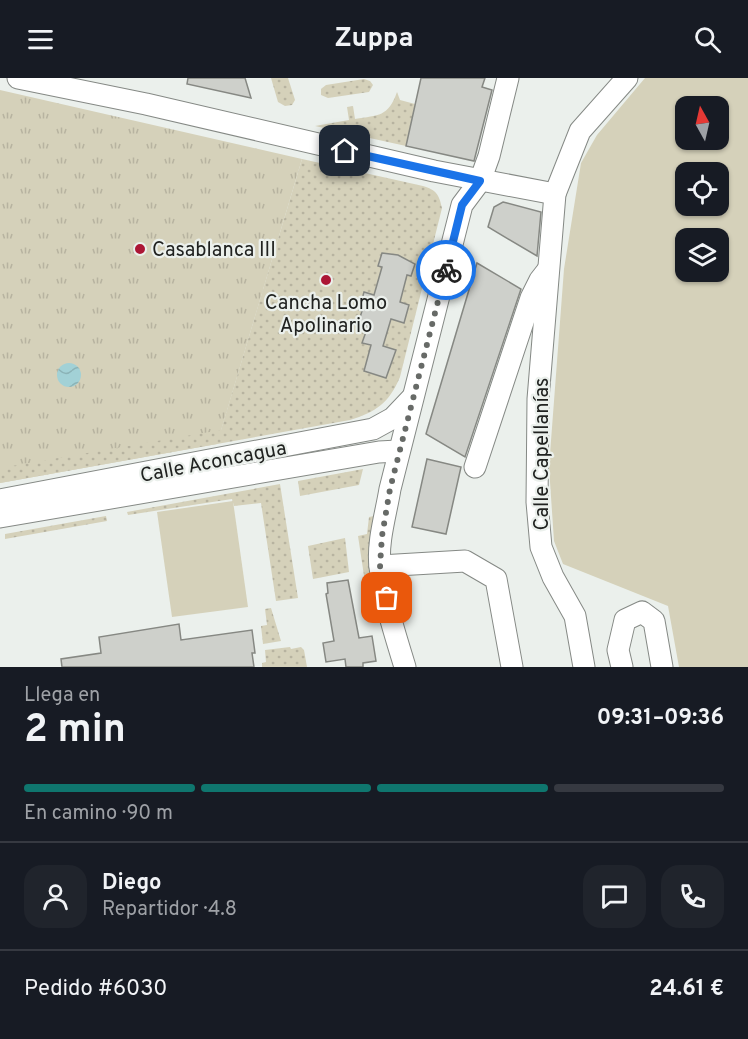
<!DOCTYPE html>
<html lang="es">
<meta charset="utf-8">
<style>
body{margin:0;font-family:Overpass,sans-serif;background:#20242c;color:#f1f3f6;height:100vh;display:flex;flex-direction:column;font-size:22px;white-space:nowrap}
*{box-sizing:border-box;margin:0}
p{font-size:20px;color:#9ea1a6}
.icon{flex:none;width:33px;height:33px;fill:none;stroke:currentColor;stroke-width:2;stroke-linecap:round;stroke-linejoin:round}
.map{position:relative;height:589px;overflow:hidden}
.sheet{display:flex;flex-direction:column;background:#171b24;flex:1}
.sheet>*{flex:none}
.needle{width:39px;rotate:352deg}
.tools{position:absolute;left:675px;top:18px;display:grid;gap:12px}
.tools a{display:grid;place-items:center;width:54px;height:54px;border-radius:12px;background:#171b24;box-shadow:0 2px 4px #0004;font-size:30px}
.pin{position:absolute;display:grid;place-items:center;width:51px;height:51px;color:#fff;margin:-26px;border-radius:12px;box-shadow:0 3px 9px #0006}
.courier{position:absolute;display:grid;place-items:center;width:60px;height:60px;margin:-30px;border:4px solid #1a73e8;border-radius:50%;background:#fff;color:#222;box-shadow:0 2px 8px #0007}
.summary em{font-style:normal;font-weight:700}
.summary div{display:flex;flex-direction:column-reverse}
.summary{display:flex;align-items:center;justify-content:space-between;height:102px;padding:0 24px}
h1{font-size:39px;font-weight:700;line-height:45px}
.bar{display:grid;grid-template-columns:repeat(4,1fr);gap:9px 6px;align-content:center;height:72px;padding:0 24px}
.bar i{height:8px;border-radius:4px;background:#363941}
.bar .on{background:#0f766e}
.bar p{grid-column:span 4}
.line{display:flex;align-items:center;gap:15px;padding:0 24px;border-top:2px solid #363941}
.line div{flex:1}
.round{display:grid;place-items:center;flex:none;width:63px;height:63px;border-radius:18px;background:#20242c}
header{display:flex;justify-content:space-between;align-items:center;height:78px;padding:0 24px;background:#171b24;font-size:27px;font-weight:700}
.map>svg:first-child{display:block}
</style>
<header><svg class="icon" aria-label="menu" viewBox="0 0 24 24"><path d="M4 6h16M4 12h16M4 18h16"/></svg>Zuppa<svg class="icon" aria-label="search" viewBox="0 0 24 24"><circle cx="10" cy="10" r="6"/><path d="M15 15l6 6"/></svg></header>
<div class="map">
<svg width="748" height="589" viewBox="0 0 748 589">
<defs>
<pattern id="park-tufts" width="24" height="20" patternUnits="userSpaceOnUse" patternTransform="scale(1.5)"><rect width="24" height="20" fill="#d5d1ba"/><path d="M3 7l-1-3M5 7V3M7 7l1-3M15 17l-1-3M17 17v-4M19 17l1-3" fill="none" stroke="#b7b3a0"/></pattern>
<pattern id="garden-dots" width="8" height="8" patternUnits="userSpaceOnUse" patternTransform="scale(1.5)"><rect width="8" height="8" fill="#d5d1ba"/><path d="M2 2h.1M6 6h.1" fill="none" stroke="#b7b3a0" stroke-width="1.8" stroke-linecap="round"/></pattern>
<pattern id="water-waves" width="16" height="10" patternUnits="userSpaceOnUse" patternTransform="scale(1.5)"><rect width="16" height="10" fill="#a2d1d6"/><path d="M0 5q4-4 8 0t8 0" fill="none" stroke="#8bb3b7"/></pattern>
</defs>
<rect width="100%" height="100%" fill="#ebf0ec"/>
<g fill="#d5d1ba" fill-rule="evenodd">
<path d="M 645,0 L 748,0 L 748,589 L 679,589 L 668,528 L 563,486 L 554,463 L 549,389 L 564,191 L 581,85 L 597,57 ZM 686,28 L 718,28 L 718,62 L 686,62 ZM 686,94 L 718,94 L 718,128 L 686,128 ZM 686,160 L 718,160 L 718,194 L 686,194 Z"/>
<polygon points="233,423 248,529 172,539 157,434"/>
</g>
<polygon fill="url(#park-tufts)" points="0,12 302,81 217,366 0,405"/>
<g fill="url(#garden-dots)">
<polygon points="271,0 288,0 295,22 292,27 285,28 278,24"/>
<polygon points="364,1 370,3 373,7 369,14 328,20 321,17 321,11 326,7"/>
<path d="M 397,14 L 400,22 L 415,26 L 406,68 L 315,48 L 349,42 L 347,29 L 353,28 L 355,41 C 379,37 388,39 397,14 Z"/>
<path d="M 302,81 L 423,108 C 436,112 439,116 442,130 L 400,299 C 389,325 376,334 350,342 L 0,405 L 0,390 L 221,352 Z"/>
<polygon points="363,391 359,407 300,418 298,403"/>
<polygon points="280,406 298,520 276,523 261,425 234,428 232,421 128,437 127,434"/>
<polygon points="379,437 375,455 370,501 380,542 371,544 358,458 367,456 369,439"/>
<polygon points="106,438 107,443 5,461 5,456"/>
<polygon points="345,460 349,494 313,501 308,468"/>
<polygon points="271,530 281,563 263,566 261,548 267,547 265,531"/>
<polygon points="290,569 291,571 301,569 304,572 307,589 262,589 262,585 266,584 265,572"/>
</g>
<circle fill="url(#water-waves)" cx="69" cy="297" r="12"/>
<g fill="#ced0cb" stroke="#868883" stroke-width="1.5">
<polygon points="188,0 245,0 251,20 187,6"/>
<polygon points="421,0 485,0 482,9 492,12 474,83 406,68"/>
<polygon points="503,124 541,134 537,178 488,149 494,129"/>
<polygon points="382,175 398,177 415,186 411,198 407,197 400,224 409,227 404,245 391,241 383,268 396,272 386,300 364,293 371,267 362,265 368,248 358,246 362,233 359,232 364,214 374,217 382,189 378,188"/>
<polygon points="477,185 521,211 465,379 426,356"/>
<polygon points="427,381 461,389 446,456 412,449"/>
<polygon points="348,502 359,560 372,558 376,583 363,585 363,589 346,589 345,581 326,584 323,565 334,563 326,516 328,515 327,505"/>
<polygon points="179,546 181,562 252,552 255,575 252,575 254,589 62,589 61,581 101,575 99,559"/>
</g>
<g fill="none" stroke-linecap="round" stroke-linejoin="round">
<defs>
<g id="street">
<polyline points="18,0 146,26 434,93 555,116"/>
<polyline points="475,389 531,220 540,202 547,193"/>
<polyline points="0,422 373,351 393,340 412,320"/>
<polyline points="0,439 379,374 398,373"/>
<polyline points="380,488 465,483 496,501 512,589"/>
<path d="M 405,589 C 395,556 384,523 380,489 C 377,464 386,436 390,411 L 462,127 L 480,103 L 489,78 L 508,0"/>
<polyline points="584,589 575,538 553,499 541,469 537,424 538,321 555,116 580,53 627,0"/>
<polyline points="622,589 618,572 625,542 642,534 654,543 662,589"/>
</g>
</defs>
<use href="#street" stroke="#858985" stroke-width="23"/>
<use href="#street" stroke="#fff" stroke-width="21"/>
</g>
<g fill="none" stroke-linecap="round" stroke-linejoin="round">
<polyline stroke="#676a67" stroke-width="6" stroke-dasharray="0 10.8" points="387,520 380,488 382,458 390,411 446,192"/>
<polyline stroke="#1a73e8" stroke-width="8" points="345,73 480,103 462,127 446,192"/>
</g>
<g fill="#ac1635" stroke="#ebf0ec" stroke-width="2">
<circle cx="140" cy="171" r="6"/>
<circle cx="326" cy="202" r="6"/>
</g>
<g text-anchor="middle" stroke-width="4.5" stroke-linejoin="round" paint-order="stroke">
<g font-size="20" fill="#202220" stroke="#ebf0ec" text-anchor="start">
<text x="152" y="178">Casablanca III</text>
<text x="326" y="231" text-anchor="middle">Cancha Lomo<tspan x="326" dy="23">Apolinario</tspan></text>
</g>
<g font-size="20" fill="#202220" stroke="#ebf0ec">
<text transform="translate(541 376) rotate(-90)" y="7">Calle Capellanías</text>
<text transform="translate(213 383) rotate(-11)" y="7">Calle Aconcagua</text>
</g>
</g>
</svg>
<div class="tools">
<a><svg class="needle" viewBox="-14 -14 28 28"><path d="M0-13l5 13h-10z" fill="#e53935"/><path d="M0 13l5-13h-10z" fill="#9ea1a6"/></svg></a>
<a><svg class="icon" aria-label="locate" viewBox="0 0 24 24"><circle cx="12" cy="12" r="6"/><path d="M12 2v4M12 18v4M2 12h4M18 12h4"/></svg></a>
<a><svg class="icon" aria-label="layers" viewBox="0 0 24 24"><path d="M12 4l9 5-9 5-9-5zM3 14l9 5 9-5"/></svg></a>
</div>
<div class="pin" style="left:387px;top:520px;background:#ea580c"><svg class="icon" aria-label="bag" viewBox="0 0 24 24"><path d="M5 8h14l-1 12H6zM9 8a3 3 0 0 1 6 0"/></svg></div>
<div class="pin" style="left:345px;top:73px;background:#1f2937"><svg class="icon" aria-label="home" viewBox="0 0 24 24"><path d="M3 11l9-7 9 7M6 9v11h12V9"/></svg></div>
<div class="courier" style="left:446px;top:192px"><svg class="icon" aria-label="bike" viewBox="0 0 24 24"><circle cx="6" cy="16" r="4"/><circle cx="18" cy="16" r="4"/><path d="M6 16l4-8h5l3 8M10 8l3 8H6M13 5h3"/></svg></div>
</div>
<section class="sheet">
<div class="summary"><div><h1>2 min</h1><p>Llega en</p></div><em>09:31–09:36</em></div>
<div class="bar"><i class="on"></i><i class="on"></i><i class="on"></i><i></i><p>En camino · 90 m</p></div>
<div class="line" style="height:108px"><a class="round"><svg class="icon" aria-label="person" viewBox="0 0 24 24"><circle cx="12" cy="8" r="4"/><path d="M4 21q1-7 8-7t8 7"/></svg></a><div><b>Diego</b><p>Repartidor · 4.8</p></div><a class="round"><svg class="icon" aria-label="chat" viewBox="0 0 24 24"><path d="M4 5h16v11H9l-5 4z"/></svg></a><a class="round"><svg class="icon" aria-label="phone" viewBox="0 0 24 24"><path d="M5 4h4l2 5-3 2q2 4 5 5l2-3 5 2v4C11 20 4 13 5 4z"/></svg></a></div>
<div class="line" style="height:78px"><div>Pedido #6030</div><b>24.61 €</b></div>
</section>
